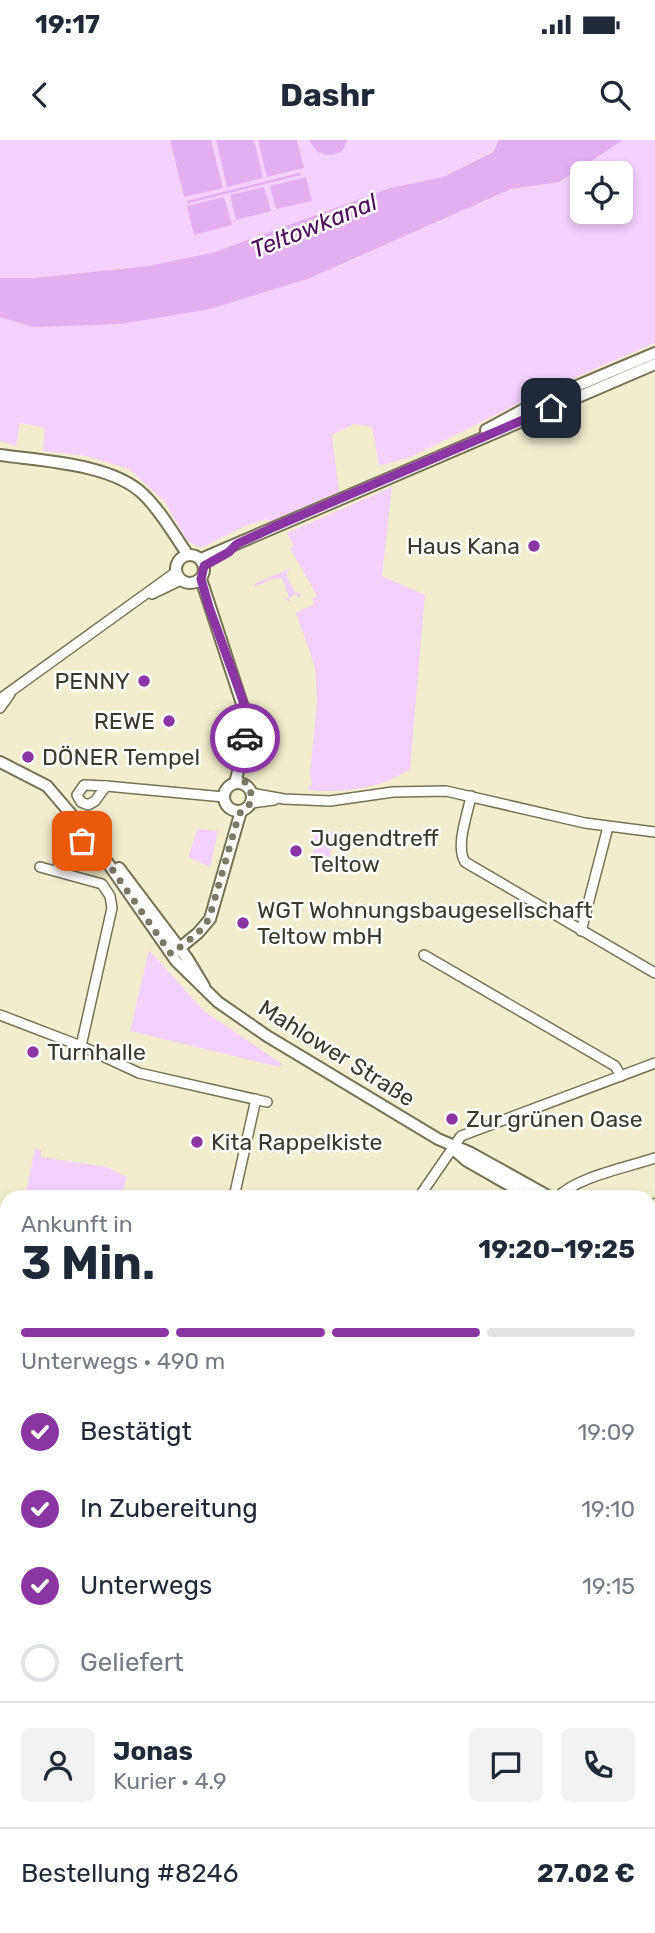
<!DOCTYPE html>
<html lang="de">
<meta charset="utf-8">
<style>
body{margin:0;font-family:Rubik,sans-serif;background:#f2f2f3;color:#1f2937;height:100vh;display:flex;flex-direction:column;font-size:26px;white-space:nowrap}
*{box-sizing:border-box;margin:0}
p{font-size:23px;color:#747a83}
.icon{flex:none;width:38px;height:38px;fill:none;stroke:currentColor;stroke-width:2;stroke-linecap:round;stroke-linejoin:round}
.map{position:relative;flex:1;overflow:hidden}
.details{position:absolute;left:0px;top:1050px;width:656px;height:744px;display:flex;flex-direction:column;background:#fff;border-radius:21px 21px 0 0;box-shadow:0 4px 10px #0003}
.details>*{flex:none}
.fabs{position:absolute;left:570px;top:21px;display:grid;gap:14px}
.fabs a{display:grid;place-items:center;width:63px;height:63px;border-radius:10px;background:#fff;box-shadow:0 4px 10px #0003;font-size:35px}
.pin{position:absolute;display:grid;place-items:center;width:60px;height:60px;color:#fff;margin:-30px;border-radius:14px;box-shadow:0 4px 10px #0006}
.courier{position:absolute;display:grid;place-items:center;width:70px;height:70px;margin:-35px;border:5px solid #8b35a2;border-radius:50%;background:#fff;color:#222;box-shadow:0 2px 9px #0007}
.headline em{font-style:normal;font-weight:700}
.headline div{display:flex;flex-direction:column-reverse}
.headline{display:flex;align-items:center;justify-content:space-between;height:119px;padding:0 21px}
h1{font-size:46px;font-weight:700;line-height:52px}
.bar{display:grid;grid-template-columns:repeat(4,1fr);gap:10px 7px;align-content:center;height:84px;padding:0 21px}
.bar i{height:9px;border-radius:5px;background:#e0e1e3}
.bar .active{background:#8b35a2}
.bar p{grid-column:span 4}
.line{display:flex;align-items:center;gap:18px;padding:0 21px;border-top:2px solid #e0e1e3}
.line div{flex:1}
.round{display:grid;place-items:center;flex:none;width:74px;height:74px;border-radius:10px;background:#f2f2f3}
ol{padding:0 21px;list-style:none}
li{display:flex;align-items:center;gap:21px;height:77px}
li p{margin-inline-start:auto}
li .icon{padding:7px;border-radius:50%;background:#8b35a2;color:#fff;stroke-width:4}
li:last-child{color:#747a83}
li i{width:38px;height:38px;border:4px solid #e0e1e3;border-radius:50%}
.status{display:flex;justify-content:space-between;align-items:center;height:49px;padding:0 35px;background:#fff;direction:ltr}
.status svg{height:19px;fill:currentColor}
header{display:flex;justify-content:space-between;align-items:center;height:91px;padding:0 21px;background:#fff;font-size:32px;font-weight:700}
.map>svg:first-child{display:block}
</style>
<div class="status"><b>19:17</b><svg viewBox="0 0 49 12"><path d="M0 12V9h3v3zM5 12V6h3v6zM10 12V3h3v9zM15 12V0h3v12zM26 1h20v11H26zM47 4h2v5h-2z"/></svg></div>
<header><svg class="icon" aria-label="back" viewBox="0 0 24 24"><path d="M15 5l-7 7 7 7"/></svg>Dashr<svg class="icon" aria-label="search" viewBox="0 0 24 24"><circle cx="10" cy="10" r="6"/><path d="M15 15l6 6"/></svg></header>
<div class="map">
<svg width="655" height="1793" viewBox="0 0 655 1793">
<rect width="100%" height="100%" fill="#f2edce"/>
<g fill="#f2d1fb" fill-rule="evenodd">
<polygon points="0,0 170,0 184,57 223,47 211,0 216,0 227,46 263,38 254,0 258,0 268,37 304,28 297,0 309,0 313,8 347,4 348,0 499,0 493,11 443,37 390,48 215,112 149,126 34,138 0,138"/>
<path d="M 623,0 L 655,0 L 655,203 L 544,251 L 411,317 L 379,326 L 372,287 L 354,284 L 332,295 L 339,352 L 270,382 L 267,379 L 245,386 L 201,408 L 187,401 L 165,362 L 129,329 L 86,316 L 43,311 L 45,288 L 20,283 L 16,306 L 0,301 L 0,177 L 310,138 L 511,49 L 559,42 ZM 583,33 L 621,33 L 621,72 L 583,72 Z"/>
<path d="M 392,347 L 382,436 L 425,455 L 410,629 C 380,649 344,653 309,650 L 308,646 L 312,645 L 310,633 L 317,562 L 315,527 L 296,473 L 314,464 L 312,459 L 317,456 L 290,408 L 294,406 L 287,393 Z"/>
<polygon points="291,428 286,434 295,453 301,453 299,458 296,454 289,458 291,462 284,459 289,457 282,438 271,439 255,447 254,444"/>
<polygon points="198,689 218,691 210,727 188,717"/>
<polygon points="315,690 333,692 330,717 313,715"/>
<polygon points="149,810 204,871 282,924 279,927 130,891"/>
<polygon points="35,1009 41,1010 41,1017 107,1027 127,1037 121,1057 25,1057"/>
<polygon points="7,1213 7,1282 0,1284 0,1215"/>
<polygon points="0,1589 7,1595 7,1724 0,1721"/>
<polygon points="7,1745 7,1787 84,1787 80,1793 0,1793 0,1763"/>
</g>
<g fill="#e2aff0">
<polygon points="170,0 211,0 223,48 184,57"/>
<polygon points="216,0 254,0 263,38 227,47"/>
<polygon points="258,0 297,0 304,28 267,37"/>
<path d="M 309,0 L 348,0 L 342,11 C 328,19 316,15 309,0 Z"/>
<polygon points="499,0 623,0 559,42 511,49 310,138 210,169 120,184 33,187 0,177 0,138 34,138 149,126 215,112 390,48 443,37 493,12"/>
<polygon points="306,37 312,61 276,69 270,46"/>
<polygon points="264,47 271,71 236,80 230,55"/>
<polygon points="224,57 232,85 194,95 187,66"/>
<polygon points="0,1541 7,1543 7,1595 0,1589"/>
</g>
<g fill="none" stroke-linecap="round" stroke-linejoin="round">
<polyline stroke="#e2aff0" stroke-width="2.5" points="188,62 300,34"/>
<defs>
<g id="minor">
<polyline points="152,454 181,440"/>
<polyline points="0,559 176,432"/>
<polyline points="0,568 10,554"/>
<polygon points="84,645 106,646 95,661 88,665 81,662 77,655"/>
<polyline points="106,646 224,657"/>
<polyline points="251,653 284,659 330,661 393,652 446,651 585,683 655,692"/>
<path d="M 471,656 C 468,673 455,706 465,722 L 655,833"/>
<polyline points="251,663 274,660"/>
<polyline points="40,727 102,744 110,756 112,768 81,906"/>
<polyline points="58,731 59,720 89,696"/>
<polyline points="581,791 608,687"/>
<polyline points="424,815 615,926 621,936"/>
<polyline points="0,875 81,906 139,933 267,962"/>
<polyline points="234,1057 256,959"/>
<polyline points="419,1057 461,996 655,923"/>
<path d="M 558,1057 C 576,1037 629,1027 655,1018"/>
<polyline points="0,1210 7,1207"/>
<polyline points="649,1278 655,1281"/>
<polyline points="0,1289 7,1287"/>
<polyline points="649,1322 655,1326"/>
<polyline points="0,1359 5,1389 0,1426"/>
<polyline points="0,1458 7,1462"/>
<polyline points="0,1513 7,1517"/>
<polyline points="649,1638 655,1642"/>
<polyline points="91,1787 100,1793"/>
<polyline points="206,1787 218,1793"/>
<polyline points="629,1787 641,1793"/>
<polyline points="332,1793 334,1787"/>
</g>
<g id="major">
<polyline points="486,290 532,265 655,213"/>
<path d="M 0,315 C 43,321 112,324 143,354 C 161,371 174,395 188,415"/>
<circle cx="190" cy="429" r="14"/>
<polyline points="201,419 655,224"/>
<polyline points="201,439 245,573 243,612 235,643"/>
<polyline points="0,622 47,646 94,701"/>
<circle cx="238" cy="657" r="14"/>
<polyline points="89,696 176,821 218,862 267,896 438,999 471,1013 550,1057"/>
<polyline points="119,728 187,818 204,846"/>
<polyline points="176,811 198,793 210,779 241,671"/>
<polyline points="453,1009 467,1021 530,1057"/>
<polyline points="649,1117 655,1120"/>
</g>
</defs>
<use href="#minor" stroke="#767256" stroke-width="12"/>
<use href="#major" stroke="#767256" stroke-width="14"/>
<use href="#minor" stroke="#fff" stroke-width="9"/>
<use href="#major" stroke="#fff" stroke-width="10"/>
<polyline stroke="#9c9982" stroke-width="2" points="649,1060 655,1058"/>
</g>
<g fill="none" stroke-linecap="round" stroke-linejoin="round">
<polyline stroke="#7b7865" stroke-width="7" stroke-dasharray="0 12.6" points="82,701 89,696 171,814 198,793 209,779 237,681 241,671 251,663 251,653 245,645 245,598"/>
<polyline stroke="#8b35a2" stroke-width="9" points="245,598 243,561 209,467 201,439 204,426 229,412 237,404 274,387 551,268"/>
</g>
<g fill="#8b35a2" stroke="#fff" stroke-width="2.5">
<circle cx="534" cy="406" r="7"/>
<circle cx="144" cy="541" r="7"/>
<circle cx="169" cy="581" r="7"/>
<circle cx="28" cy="617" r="7"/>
<circle cx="296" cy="711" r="7"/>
<circle cx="243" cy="783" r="7"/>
<circle cx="33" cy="912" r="7"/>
<circle cx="452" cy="979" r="7"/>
<circle cx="197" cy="1002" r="7"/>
</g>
<g text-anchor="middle" stroke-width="5" stroke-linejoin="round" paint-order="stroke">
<g font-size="23" fill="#3b392d" stroke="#fff" text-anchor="start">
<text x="520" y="414" text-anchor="end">Haus Kana</text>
<text x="130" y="549" text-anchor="end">PENNY</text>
<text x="155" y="589" text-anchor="end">REWE</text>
<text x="42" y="625">DÖNER Tempel</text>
<text x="310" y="706">Jugendtreff<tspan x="310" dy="26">Teltow</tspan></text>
<text x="257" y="778">WGT Wohnungsbaugesellschaft<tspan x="257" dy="26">Teltow mbH</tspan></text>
<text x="47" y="920">Turnhalle</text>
<text x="466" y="987">Zur grünen Oase</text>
<text x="211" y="1010">Kita Rappelkiste</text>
</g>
<g font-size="23" fill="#3b392d" stroke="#fff">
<text transform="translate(337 913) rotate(32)" y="8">Mahlower Straße</text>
</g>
<g font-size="24" font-style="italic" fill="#4d0f5c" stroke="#fff">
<text transform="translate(314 86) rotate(-22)" y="8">Teltowkanal</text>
</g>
</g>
</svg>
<div class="fabs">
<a><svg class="icon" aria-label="locate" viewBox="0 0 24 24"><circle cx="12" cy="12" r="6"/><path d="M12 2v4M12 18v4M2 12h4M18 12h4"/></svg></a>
</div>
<div class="pin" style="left:82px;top:701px;background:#ea580c"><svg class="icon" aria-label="bag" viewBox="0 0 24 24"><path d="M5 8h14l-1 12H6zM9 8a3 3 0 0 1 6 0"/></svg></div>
<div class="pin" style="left:551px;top:268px;background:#1f2937"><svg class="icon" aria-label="home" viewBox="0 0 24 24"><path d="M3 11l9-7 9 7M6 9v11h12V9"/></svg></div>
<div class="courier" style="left:245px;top:598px"><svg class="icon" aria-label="car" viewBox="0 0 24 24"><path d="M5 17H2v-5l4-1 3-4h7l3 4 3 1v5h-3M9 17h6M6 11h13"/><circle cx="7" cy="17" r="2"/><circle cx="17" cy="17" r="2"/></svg></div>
<section class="details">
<div class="headline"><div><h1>3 Min.</h1><p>Ankunft in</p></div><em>19:20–19:25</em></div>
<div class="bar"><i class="active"></i><i class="active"></i><i class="active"></i><i></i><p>Unterwegs · 490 m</p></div>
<ol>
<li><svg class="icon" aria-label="check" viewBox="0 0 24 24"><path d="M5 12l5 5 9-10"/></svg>Bestätigt<p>19:09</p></li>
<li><svg class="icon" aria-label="check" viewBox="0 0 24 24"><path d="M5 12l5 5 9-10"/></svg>In Zubereitung<p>19:10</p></li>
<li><svg class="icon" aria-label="check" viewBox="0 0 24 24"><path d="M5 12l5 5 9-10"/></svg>Unterwegs<p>19:15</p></li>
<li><i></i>Geliefert</li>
</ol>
<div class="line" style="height:126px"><a class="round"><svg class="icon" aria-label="person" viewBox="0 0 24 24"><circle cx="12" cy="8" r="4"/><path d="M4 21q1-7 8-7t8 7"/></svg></a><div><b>Jonas</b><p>Kurier · 4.9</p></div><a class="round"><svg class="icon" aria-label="chat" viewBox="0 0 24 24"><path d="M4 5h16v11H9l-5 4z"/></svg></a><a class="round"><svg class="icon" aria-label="phone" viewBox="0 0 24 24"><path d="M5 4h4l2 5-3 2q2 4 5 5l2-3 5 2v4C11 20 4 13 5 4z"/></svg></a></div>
<div class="line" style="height:91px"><div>Bestellung #8246</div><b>27.02 €</b></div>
</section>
</div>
